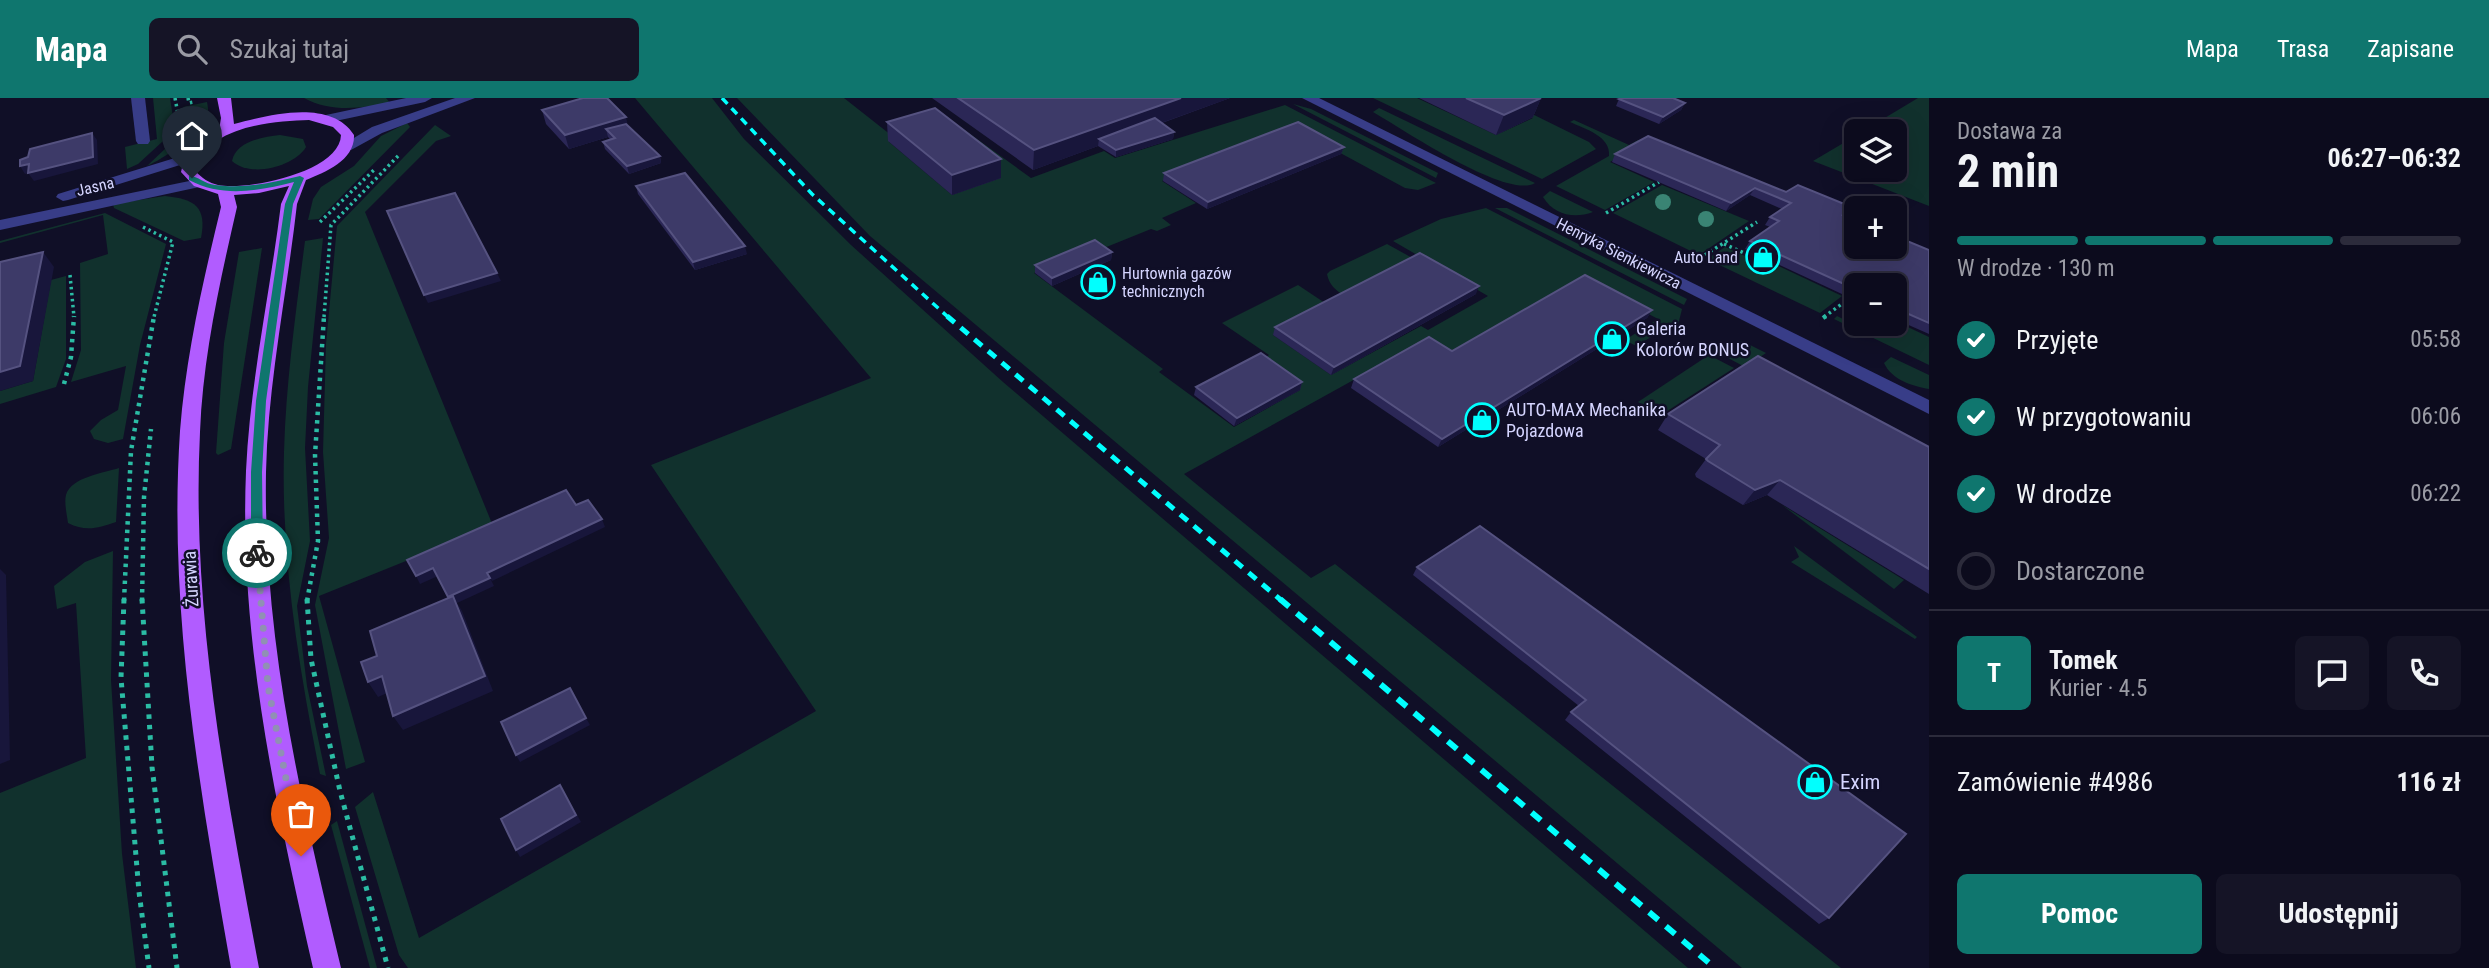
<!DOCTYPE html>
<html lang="pl">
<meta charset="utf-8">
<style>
body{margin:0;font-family:"Roboto Condensed",sans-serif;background:#151426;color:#f1f3f6;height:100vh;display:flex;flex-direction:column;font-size:26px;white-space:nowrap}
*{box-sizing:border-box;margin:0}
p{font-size:23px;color:#9a9ba4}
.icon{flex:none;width:38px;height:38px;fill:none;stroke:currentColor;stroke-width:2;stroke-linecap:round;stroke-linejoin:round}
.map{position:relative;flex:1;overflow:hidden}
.sheet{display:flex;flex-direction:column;background:#0c0b1d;width:560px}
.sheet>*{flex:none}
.controls{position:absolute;left:1844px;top:21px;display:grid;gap:14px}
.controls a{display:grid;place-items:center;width:63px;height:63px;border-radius:10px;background:#0c0b1d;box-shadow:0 7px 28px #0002,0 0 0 2px #2c2b3b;font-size:35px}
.pin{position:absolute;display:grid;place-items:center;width:60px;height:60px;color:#fff;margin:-72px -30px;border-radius:50% 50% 50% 0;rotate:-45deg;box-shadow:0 0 7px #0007}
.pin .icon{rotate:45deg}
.courier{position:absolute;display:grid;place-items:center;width:70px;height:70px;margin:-35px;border:5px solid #0f766e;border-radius:50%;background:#fff;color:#222;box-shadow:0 2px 9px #0007}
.overview em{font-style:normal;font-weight:700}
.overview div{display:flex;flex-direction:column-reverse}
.overview{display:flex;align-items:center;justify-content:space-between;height:119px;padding:0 28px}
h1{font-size:46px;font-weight:700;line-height:52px}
.bar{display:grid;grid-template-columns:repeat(4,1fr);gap:10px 7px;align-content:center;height:84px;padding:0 28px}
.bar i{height:9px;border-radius:5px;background:#2c2b3b}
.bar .current{background:#0f766e}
.bar p{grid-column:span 4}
.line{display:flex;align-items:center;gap:18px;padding:0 28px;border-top:2px solid #2c2b3b}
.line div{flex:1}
.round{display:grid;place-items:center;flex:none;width:74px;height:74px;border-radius:10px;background:#151426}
ol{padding:0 28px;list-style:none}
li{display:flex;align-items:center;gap:21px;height:77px}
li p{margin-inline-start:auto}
li .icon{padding:7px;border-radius:50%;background:#0f766e;color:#fff;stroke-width:4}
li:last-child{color:#9a9ba4}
li i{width:38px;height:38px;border:4px solid #2c2b3b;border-radius:50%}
.button{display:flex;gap:14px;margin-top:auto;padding:14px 28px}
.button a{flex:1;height:80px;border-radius:10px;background:#0f766e;color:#fff;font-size:28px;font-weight:700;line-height:80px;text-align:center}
.button a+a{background:#151426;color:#f1f3f6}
header{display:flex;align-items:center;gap:42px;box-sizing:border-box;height:98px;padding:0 35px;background:#0f766e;color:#fff}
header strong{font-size:33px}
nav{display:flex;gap:38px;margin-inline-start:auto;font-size:24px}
.search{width:490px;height:63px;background:#151426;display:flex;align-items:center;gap:18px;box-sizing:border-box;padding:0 24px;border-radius:10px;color:#9a9ba4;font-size:26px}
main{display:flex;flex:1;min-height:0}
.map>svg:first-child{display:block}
</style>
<header>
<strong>Mapa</strong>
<div class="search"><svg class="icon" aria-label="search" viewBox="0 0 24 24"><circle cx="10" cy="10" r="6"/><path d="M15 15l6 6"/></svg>Szukaj tutaj</div>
<nav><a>Mapa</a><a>Trasa</a><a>Zapisane</a></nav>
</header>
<main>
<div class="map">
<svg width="1929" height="870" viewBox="0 0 1929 870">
<rect width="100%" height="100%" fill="#100f27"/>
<g fill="#11312d">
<polygon points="153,0 170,0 175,32 138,66 127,71 125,49 157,41"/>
<path d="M 304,0 L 386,0 L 390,5 C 362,10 331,15 304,0 Z"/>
<polygon points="635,0 712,0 744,41 851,147 1003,284 1688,870 408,870 399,857 355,709 373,694 419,840 816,613 651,367 871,280"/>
<polygon points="737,0 844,0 896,41 889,44 952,97 1000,80 952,23 1031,80 1104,53 1115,60 1285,7 1436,85 1418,92 1405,90 1296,31 1162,83 1196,105 1162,120 1171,127 1157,133 1151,131 1099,152 1094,150 1034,175 1163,271 1159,274 1234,329 1300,292 1260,263 1269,257 1222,225 1298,187 1328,207 1273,237 1331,277 1421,228 1428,232 1488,198 1393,143 1441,121 1486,110 1682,211 1678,227 1674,230 1670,228 1636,248 1625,242 1658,221 1581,180 1446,257 1424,243 1184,376 1311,480 1335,466 1841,870 1742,870 870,138"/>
<polygon points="1373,0 1417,0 1496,37 1533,20 1514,7 1589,44 1596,51 1542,81"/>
<polygon points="1918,0 1929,0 1929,108 1813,63 1857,37 1857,72 1895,72 1895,33 1863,33"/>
<path d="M 207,4 C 208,9 209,15 207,20 C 203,35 161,62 147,68 L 187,30 L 183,9 Z"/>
<polygon points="1293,6 1311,11 1438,75 1436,80"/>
<path d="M 1379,10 L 1535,85 C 1507,102 1401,30 1373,14 Z"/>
<path d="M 1574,22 L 1629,47 L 1638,42 L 1644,45 L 1610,64 L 1654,84 L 1605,112 L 1556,88 L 1609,58 C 1611,38 1585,31 1570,24 Z"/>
<polygon points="407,25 410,29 319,121 308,122 313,101 321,89 354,68 381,38"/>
<polygon points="435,27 451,38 436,43 365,114 493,428 319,498 365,664 346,671 315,507 329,440 323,354 326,246 337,128"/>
<path d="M 280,37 L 303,41 L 306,49 C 294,69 250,80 232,63 C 236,43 263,39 280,37 Z"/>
<polygon points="1662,87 1749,123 1699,157 1613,115"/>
<path d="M 1550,93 L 1593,114 C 1574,121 1554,117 1543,99 Z"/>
<path d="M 165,98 C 195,101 207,109 201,140 L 184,143 L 114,110 L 113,106 Z"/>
<polygon points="1495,110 1507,110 1687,201 1684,207"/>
<polygon points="105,115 166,146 140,247 123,341 108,345 94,341 90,333 101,322 118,312 126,268 71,284 81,252 80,165 108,156 103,117 0,145 0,143"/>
<path d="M 323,140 L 308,289 L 305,350 L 310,443 L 297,508 L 307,588 L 326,678 L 320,676 C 299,570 281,463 284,354 C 286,283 296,213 305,143 Z"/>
<path d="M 1387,146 L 1416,162 L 1344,198 C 1336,192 1329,187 1327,176 L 1330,173 Z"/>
<polygon points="1725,149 1763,166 1768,163 1842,198 1820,215 1707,161"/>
<polygon points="262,150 231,351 218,357 216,355 224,245 239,154"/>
<polygon points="66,178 66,261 56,289 0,306 0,293 33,283 51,182"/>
<polygon points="1837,218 1859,229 1863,226 1895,226 1895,223 1929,239 1929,267 1834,221"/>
<polygon points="1742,243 1766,255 1745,269 1711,251"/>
<polygon points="1709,257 1734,270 1661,317 1638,304"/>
<path d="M 1891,259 L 1929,277 L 1929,291 C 1912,288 1892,282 1884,265 Z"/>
<path d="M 119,370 L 116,424 C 98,430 86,434 68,425 C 67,417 64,405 66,397 C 71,379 104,375 119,370 Z"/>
<polygon points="1782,407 1904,482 1894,491"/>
<polygon points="1794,448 1917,539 1915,541 1791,464 1799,459"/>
<polygon points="113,453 111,582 122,756 136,870 0,870 0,695 86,660 76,505 57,511 54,488 85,464"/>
<polygon points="337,723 377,870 370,870 331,727"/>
</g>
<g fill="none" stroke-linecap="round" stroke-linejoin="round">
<g stroke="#2bbca4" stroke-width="3.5" stroke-dasharray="2.5 3.5" stroke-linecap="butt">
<polyline points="175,0 180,27"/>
<polyline points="188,0 189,5 194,4"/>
<polyline points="1606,115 1659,84"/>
<polyline points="320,124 376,70"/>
<polyline points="143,129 173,144 154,219"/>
<polyline points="1724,146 1760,162 1763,159"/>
<polyline points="1700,160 1757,124"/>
<polyline points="70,177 74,219"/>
<polyline points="324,219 331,127 399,57"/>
<polyline points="1824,219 1850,200"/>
</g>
<g stroke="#2bbca4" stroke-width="4.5" stroke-dasharray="3.5 5" stroke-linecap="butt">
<polyline points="1823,220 1826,218"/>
<polyline points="64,286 71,259 74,218"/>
<polyline points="124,503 131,353 154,218"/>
<polyline points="142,503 144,399 151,331"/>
<polyline points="307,503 318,443 315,357 324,218"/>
</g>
<g stroke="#2bbca4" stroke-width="5" stroke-dasharray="4.5 6" stroke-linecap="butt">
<polyline points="124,501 121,580 139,794 149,870"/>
<polyline points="142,501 152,669 177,870"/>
<polyline points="307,501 311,561 340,693 388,870"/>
</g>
<g fill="#383d88" fill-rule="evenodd">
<polygon points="131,0 145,0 150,43 148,46 138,46 136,43"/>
<polygon points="406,0 432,0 425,4 326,25 319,21 326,17"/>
<polygon points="455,0 475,0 382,35 351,52 341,52 339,49 372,29"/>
<polygon points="1302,0 1319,0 1929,302 1929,316"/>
<polygon points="191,55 196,56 196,62 68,102 63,103 56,99 58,96"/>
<polygon points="199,81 204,82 206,85 204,88 0,132 0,122"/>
</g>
<path fill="#b15cff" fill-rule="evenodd" d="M 217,0 L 231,0 L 234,26 C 268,17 331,0 354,37 C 355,62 326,74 306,82 L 297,106 C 287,195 268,284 266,374 C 263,543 302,707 341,870 L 313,870 C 276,707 239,541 246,373 C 250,284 270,195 281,106 L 289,88 L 259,95 L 234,97 L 237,109 C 220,183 203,258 200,334 C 191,515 226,693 259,870 L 231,870 C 200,693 168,514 180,333 C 186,257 203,183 221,109 L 218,96 L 194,88 L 181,74 C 186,53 198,40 219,32 L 221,20 ZM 309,22 L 333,29 L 341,37 C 340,74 247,93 218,87 C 209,85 202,80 195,73 C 205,29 271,23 309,22 Z"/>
<polyline stroke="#01fffe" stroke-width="3.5" stroke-dasharray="8 6" stroke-linecap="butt" points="722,0 812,96 948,219"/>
<polyline stroke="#01fffe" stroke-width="5" stroke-dasharray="10 8" stroke-linecap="butt" points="947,218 1282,503"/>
<polyline stroke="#01fffe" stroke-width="6" stroke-dasharray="12 10" stroke-linecap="butt" points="1280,501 1715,870"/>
</g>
<g fill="#3a8474">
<circle cx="1663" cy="104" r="8"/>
<circle cx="1706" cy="121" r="8"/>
</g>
<g fill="#2b2756">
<polygon points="932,0 1230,0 1162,25 1174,34 1173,41 1116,59 1098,48 1033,72"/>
<polygon points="1419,0 1541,0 1533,19 1496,37"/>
<polygon points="1619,1 1685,5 1681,12 1659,26 1616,8"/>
<polygon points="542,12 628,28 660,58 661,65 629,76 605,51 603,44 610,41 608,39 569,51 546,26"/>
<polygon points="887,24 1001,61 1001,80 952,97 888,43"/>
<polygon points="1344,49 1341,56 1207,111 1163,83 1164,75"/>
<polygon points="1615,56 1786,94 1848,118 1847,118 1929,152 1929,236 1895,221 1895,187 1857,187 1857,203 1745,151 1750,143 1770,129 1765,127 1770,119 1782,111 1750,97 1726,113 1612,64"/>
<polygon points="636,88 747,156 695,172 638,96"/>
<polygon points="1112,154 1111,162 1052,188 1035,175 1035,167"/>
<polygon points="1476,196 1331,277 1273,237 1275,229"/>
<polygon points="1652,212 1647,220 1438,349 1351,290 1354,281 1452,253"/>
<polygon points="1302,284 1300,292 1234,328 1194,297 1196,289"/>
<polygon points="1668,316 1929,349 1929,496 1767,397 1743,407 1696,379 1695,376 1706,361 1658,332"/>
<polygon points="1417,469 1906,736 1829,820 1819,826 1565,622 1571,614 1579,608 1413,477"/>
</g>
<g fill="#18163b">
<polygon points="1181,0 1230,0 1106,45 1099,41 1098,48 1033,72 1034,52"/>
<polygon points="1541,0 1533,19 1496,37 1504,17"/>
<polygon points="1685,5 1681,12 1659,26 1663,19"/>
<polygon points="626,19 629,33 606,31 608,39 569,51 565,37"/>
<polygon points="1174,34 1173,41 1116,59 1116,52"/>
<polygon points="92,35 97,42 98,66 34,83 28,75 25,76 20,68"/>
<polygon points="1344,49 1341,56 1207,111 1208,104"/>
<polygon points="660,58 661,65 629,76 627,68"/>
<polygon points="1001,61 1001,80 952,97 952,77"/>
<polygon points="1755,90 1750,97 1726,113 1731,105"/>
<polygon points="1854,110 1848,118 1837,124 1843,117"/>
<polygon points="745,148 747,156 695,172 693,164"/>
<polygon points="43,154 54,169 33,283 0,293 0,274"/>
<polygon points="1112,154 1111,162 1052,188 1052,180"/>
<polygon points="497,175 501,183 428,205 424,197"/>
<polygon points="1479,188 1476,196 1331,277 1334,269"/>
<polygon points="1652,212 1647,220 1438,349 1442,341"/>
<polygon points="1302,284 1300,292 1234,328 1237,320"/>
<polygon points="1780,382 1767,397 1743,407 1755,392"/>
<polygon points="602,421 605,429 492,483 487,475"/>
<polygon points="433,470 438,478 420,486 416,478"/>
<polygon points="0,471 6,477 10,662 0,666"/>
<polygon points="490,480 494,488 457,505 462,513 493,593 403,632 393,618 448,499"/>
<polygon points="382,578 392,593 378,599 368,584"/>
<polygon points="586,620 590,627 520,664 516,657"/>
<polygon points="560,687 581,724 520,759 516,752"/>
</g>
<g fill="#3d3a68" stroke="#555280" stroke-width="2">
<polygon points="583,0 607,0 626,19 565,37 542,12"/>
<polygon points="958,0 1181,0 1034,52"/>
<polygon points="1466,0 1541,0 1504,17"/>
<polygon points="1622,0 1673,0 1685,5 1663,19 1619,1"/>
<polygon points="935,10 1001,61 952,77 887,24"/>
<polygon points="1155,20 1174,34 1116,52 1099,41"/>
<polygon points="1298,24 1344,49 1208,104 1164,75"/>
<polygon points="626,26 660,58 627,68 603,44 615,40 606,31"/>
<polygon points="92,35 93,59 28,75 29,66 20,68 20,62 28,59 30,51"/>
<polygon points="1648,38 1786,94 1798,87 1854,110 1843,117 1857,122 1857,149 1895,149 1895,138 1929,152 1929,225 1895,210 1895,187 1857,187 1857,192 1750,143 1779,123 1770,119 1791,105 1755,90 1731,105 1615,56"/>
<polygon points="685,75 745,148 693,164 636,88"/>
<polygon points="455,95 497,175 424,197 387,113"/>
<polygon points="1095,142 1112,154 1052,180 1035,167"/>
<polygon points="43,154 20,268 0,274 0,164"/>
<polygon points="1420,155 1479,188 1334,269 1275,229"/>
<polygon points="1585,177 1652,212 1442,341 1354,281 1429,239 1452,253"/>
<polygon points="1261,255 1302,284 1237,320 1196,289"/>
<polygon points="1758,258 1929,349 1929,471 1780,382 1755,392 1708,363 1706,361 1720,347 1668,316"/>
<polygon points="566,392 576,407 588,402 602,421 487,475 490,480 448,499 433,470 416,478 407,462"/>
<polygon points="1480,428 1906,736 1829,820 1571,614 1586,602 1417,469"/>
<polygon points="453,498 485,578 393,618 382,578 368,584 361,564 377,558 370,533"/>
<polygon points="570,590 586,620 516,657 501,624"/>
<polygon points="560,687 576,717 516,752 501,721"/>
</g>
<path fill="#0f766e" d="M 189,78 C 198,78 205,86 215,87 C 245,91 271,85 300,78 L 304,80 L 293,106 L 266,303 L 262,374 L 263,455 L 257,459 L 251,455 L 251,374 L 256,303 L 285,106 L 294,84 C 258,93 223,100 189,82 Z"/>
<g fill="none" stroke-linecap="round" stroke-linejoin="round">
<polyline stroke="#9090b3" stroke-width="7" stroke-dasharray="0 12.6" points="257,455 268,588 301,758"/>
</g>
<defs>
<symbol id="shop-ring" viewBox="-11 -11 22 22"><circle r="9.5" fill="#100f27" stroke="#01fffe" stroke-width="1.5"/><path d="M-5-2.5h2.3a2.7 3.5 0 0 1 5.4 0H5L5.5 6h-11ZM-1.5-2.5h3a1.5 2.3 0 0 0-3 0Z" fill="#01fffe"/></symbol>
</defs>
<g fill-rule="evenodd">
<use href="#shop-ring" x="1744" y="140" width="38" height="38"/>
<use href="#shop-ring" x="1079" y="165" width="38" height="38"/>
<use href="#shop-ring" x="1593" y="222" width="38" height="38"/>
<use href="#shop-ring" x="1463" y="303" width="38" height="38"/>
<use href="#shop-ring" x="1796" y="665" width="38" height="38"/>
</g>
<g text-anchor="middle" stroke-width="5" stroke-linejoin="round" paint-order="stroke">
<g font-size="16" fill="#d5d5ff" stroke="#100f27">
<text transform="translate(95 88) rotate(-13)" y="6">Jasna</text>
<text transform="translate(1619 155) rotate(27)" y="6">Henryka Sienkiewicza</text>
</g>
<g font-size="16" fill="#d5d5ff" stroke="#100f27" text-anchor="end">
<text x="1738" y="165">Auto Land</text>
<text x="1122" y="181" text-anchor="start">Hurtownia gazów<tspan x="1122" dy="18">technicznych</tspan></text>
</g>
<g font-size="18" fill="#d5d5ff" stroke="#100f27" text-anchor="start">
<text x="1636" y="237">Galeria<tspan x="1636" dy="21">Kolorów BONUS</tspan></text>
<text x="1506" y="318">AUTO-MAX Mechanika<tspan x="1506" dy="21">Pojazdowa</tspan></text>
</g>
<g font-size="18" fill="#d5d5ff" stroke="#100f27">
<text transform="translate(191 481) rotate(-93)" y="6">Żurawia</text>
</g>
<g font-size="21" fill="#d5d5ff" stroke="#100f27" text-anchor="start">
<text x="1840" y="691">Exim</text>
</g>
</g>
</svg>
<div class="controls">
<a><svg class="icon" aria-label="layers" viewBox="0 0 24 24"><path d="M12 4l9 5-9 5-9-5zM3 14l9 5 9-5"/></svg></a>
<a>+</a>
<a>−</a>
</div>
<div class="pin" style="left:301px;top:758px;background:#ea580c"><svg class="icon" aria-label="bag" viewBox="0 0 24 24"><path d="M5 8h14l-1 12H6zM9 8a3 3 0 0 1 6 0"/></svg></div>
<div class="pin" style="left:192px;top:80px;background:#1f2937"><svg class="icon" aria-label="home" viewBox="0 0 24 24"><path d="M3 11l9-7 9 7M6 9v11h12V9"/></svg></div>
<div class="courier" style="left:257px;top:455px"><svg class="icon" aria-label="bike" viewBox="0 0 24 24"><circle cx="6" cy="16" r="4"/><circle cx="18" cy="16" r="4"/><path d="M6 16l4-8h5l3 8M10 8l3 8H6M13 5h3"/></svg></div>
</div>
<section class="sheet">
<div class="overview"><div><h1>2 min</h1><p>Dostawa za</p></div><em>06:27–06:32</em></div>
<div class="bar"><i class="current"></i><i class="current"></i><i class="current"></i><i></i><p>W drodze · 130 m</p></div>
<ol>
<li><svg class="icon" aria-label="check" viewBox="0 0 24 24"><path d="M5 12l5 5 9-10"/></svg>Przyjęte<p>05:58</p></li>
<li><svg class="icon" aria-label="check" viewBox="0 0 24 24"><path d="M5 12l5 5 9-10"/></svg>W przygotowaniu<p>06:06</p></li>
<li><svg class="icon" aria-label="check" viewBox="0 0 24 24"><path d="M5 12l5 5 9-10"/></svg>W drodze<p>06:22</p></li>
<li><i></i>Dostarczone</li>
</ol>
<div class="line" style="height:126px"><b class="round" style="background:#0f766e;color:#fff">T</b><div><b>Tomek</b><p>Kurier · 4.5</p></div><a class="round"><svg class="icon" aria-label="chat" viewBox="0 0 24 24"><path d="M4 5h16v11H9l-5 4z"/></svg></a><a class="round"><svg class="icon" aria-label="phone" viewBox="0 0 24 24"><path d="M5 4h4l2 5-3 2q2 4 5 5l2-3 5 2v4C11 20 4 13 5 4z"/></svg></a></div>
<div class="line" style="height:91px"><div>Zamówienie #4986</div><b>116 zł</b></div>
<div class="button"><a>Pomoc</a><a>Udostępnij</a></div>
</section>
</main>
